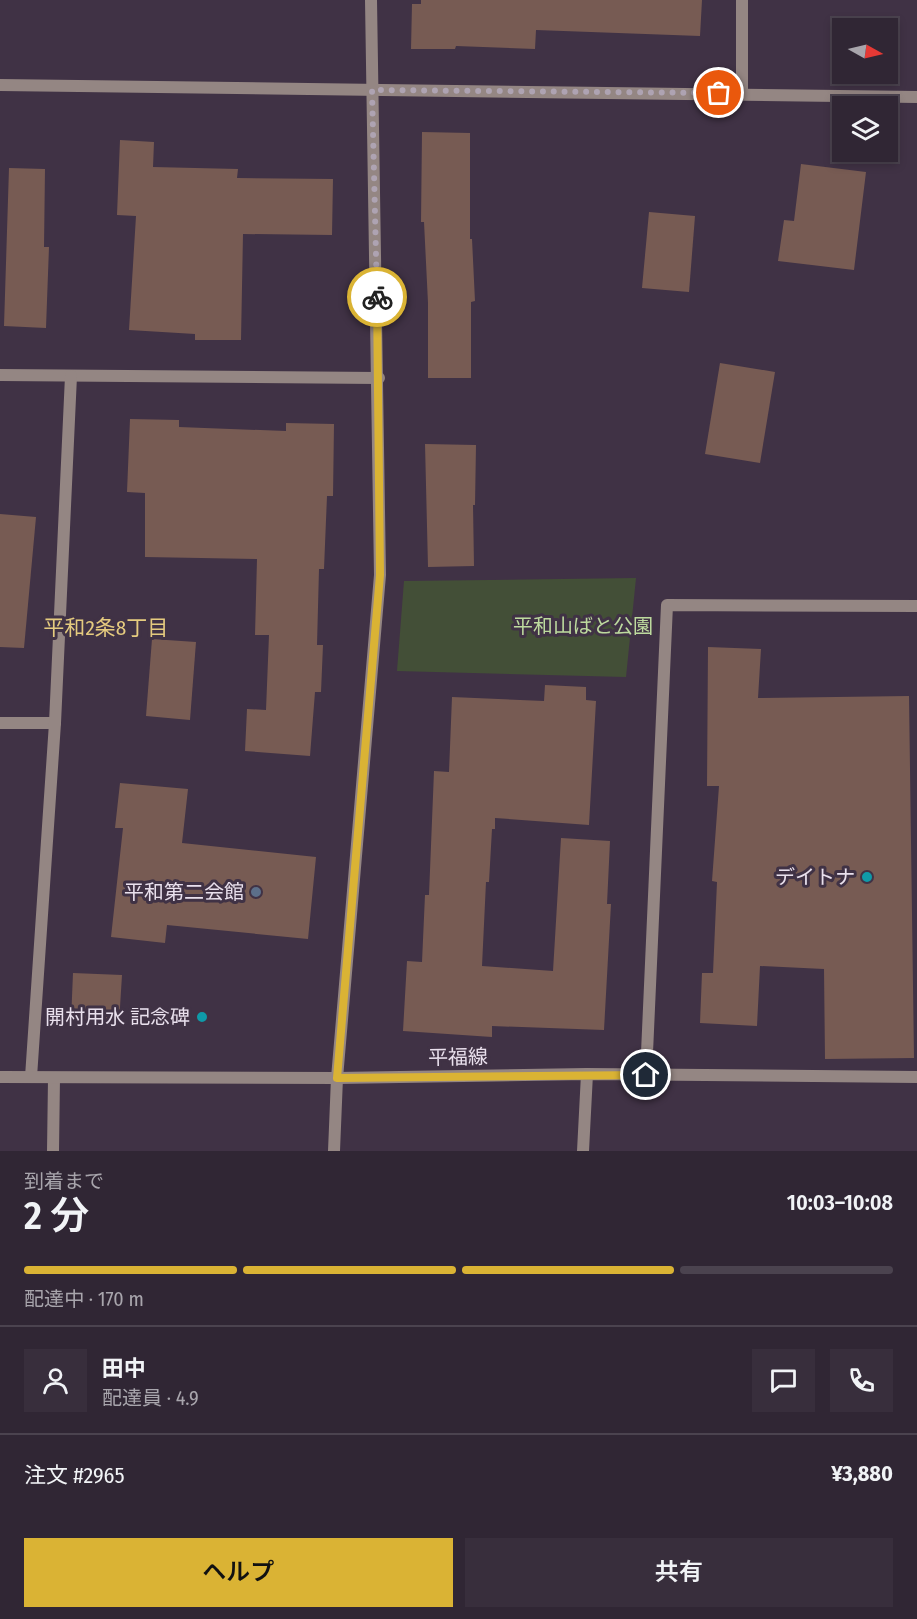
<!DOCTYPE html>
<html lang="ja">
<meta charset="utf-8">
<style>
body{margin:0;font-family:"Fira Sans Condensed","Noto Sans JP",sans-serif;background:#382e3c;color:#f1f3f6;height:100vh;display:flex;flex-direction:column;font-size:22px;white-space:nowrap}
*{box-sizing:border-box;margin:0}
p{font-size:20px;color:#a8a5ac}
.icon{flex:none;width:33px;height:33px;fill:none;stroke:currentColor;stroke-width:2;stroke-linecap:round;stroke-linejoin:round}
.map{position:relative;height:1151px;overflow:hidden}
.side{display:flex;flex-direction:column;background:#302634;flex:1}
.side>*{flex:none}
.needle{width:39px;rotate:98deg}
.fabs{position:absolute;left:832px;top:18px;display:grid;gap:12px}
.fabs a{display:grid;place-items:center;width:66px;height:66px;border-radius:0px;background:#302634;box-shadow:0 3px 9px #0003,0 0 0 2px #4b434f;font-size:30px}
.pin{position:absolute;display:grid;place-items:center;width:51px;height:51px;color:#fff;margin:-26px;border:3px solid #fff;border-radius:50%;box-shadow:0 2px 6px #0007}
.courier{position:absolute;display:grid;place-items:center;width:60px;height:60px;margin:-30px;border:4px solid #dab334;border-radius:50%;background:#fff;color:#222;box-shadow:0 2px 8px #0007}
.summary em{font-style:normal;font-weight:600}
.summary div{display:flex;flex-direction:column-reverse}
.summary{display:flex;align-items:center;justify-content:space-between;height:102px;padding:0 24px}
h1{font-size:39px;font-weight:600;line-height:45px}
.bar{display:grid;grid-template-columns:repeat(4,1fr);gap:9px 6px;align-content:center;height:72px;padding:0 24px}
.bar i{height:8px;border-radius:4px;background:#4b434f}
.bar .on{background:#dab334}
.bar p{grid-column:span 4}
.line{display:flex;align-items:center;gap:15px;padding:0 24px;border-top:2px solid #4b434f}
.line div{flex:1}
.round{display:grid;place-items:center;flex:none;width:63px;height:63px;border-radius:0px;background:#382e3c}
.primary-button{display:flex;gap:12px;margin-top:auto;padding:12px 24px}
.primary-button a{flex:1;height:69px;border-radius:0px;background:#dab334;color:#111;font-size:24px;font-weight:600;line-height:69px;text-align:center}
.primary-button a+a{background:#382e3c;color:#f1f3f6}
.map>svg:first-child{display:block}
</style>
<div class="map">
<svg width="917" height="1151" viewBox="0 0 917 1151">
<rect width="100%" height="100%" fill="#403245"/>
<polygon fill="#434f37" points="636,578 626,677 397,671 404,581"/>
<g fill="#775b53">
<polygon points="421,0 702,0 700,36 536,30 535,49 456,46 455,49 411,49 412,4 421,4"/>
<polygon points="422,132 470,133 470,239 472,239 475,301 471,302 471,378 428,378 428,303 424,222 421,222"/>
<polygon points="120,140 154,142 153,167 238,169 237,178 333,179 332,235 243,234 241,340 195,340 195,334 129,330 136,216 117,215"/>
<polygon points="801,164 866,172 854,270 778,261 784,220 794,221"/>
<polygon points="9,168 45,169 44,247 49,247 46,328 4,326"/>
<polygon points="649,212 695,216 689,292 642,288"/>
<polygon points="720,363 775,372 760,463 705,454"/>
<polygon points="130,419 179,420 179,427 286,431 286,423 334,424 333,496 327,496 324,569 319,569 317,645 323,645 321,692 315,692 310,756 245,751 247,709 266,710 269,635 255,635 257,559 145,557 145,493 127,492"/>
<polygon points="425,444 476,445 475,505 473,505 474,566 428,567"/>
<polygon points="0,514 36,517 24,648 0,647"/>
<polygon points="152,639 196,642 190,720 146,716"/>
<polygon points="708,647 761,649 758,698 909,696 914,1058 825,1059 824,969 760,966 757,1026 700,1023 702,973 713,973 717,882 712,881 719,786 707,786"/>
<polygon points="545,685 586,687 586,700 596,701 589,825 495,818 495,829 492,829 489,882 486,882 482,966 553,971 561,838 610,841 607,904 611,904 604,1030 492,1026 492,1037 403,1031 407,961 422,962 425,895 429,895 434,771 449,772 452,697 544,701"/>
<polygon points="120,783 188,789 182,843 316,857 308,939 167,925 165,943 111,937 123,828 115,828"/>
<polygon points="73,973 122,975 119,1023 71,1021"/>
</g>
<g fill="none" stroke-linecap="round" stroke-linejoin="round">
<g stroke="#948683" stroke-width="12">
<polyline points="742,0 742,94"/>
<polyline points="0,85 917,97"/>
<polyline points="0,375 379,378"/>
<polyline points="0,723 55,723"/>
<polyline points="646,1075 667,605 917,606"/>
<polyline points="31,1077 55,723 71,376"/>
<polyline points="53,1151 54,1078"/>
<polyline points="334,1151 337,1078 380,575 371,0"/>
<polyline points="583,1151 587,1074"/>
</g>
<polyline stroke="#948683" stroke-width="12" points="0,1077 337,1078 587,1074 917,1077"/>
</g>
<g fill="none" stroke-linecap="round" stroke-linejoin="round">
<polyline stroke="#aea3b2" stroke-width="6" stroke-dasharray="0 10.8" points="377,297 372,90 719,93"/>
<polyline stroke="#dab334" stroke-width="8" points="377,297 380,575 337,1078 646,1075"/>
</g>
<g fill="#0f9aa8" stroke="#403245" stroke-width="2">
<circle cx="867" cy="877" r="6"/>
<circle cx="202" cy="1017" r="6"/>
</g>
<circle fill="#5c6f8a" stroke="#403245" stroke-width="2" cx="256" cy="892" r="6"/>
<g text-anchor="middle" stroke-width="6" stroke-linejoin="round" paint-order="stroke">
<g font-size="20" fill="#bdda9e" stroke="#403245">
<text x="583" y="633">平和山ばと公園</text>
</g>
<g font-size="20" fill="#e9e0ed" stroke="#403245" text-anchor="end">
<text x="855" y="884">デイトナ</text>
<text x="244" y="899">平和第二会館</text>
<text x="190" y="1024">開村用水 記念碑</text>
</g>
<g font-size="20" fill="#e9e0ed" stroke="#403245">
<text transform="translate(458 1057) rotate(-1)" y="7">平福線</text>
</g>
<g font-size="21" fill="#e5cb7f" stroke="#403245">
<text x="106" y="635">平和2条8丁目</text>
</g>
</g>
</svg>
<div class="fabs">
<a><svg class="needle" viewBox="-14 -14 28 28"><path d="M0-13l5 13h-10z" fill="#e53935"/><path d="M0 13l5-13h-10z" fill="#a8a5ac"/></svg></a>
<a><svg class="icon" aria-label="layers" viewBox="0 0 24 24"><path d="M12 4l9 5-9 5-9-5zM3 14l9 5 9-5"/></svg></a>
</div>
<div class="pin" style="left:719px;top:93px;background:#ea580c"><svg class="icon" aria-label="bag" viewBox="0 0 24 24"><path d="M5 8h14l-1 12H6zM9 8a3 3 0 0 1 6 0"/></svg></div>
<div class="pin" style="left:646px;top:1075px;background:#1f2937"><svg class="icon" aria-label="home" viewBox="0 0 24 24"><path d="M3 11l9-7 9 7M6 9v11h12V9"/></svg></div>
<div class="courier" style="left:377px;top:297px"><svg class="icon" aria-label="bike" viewBox="0 0 24 24"><circle cx="6" cy="16" r="4"/><circle cx="18" cy="16" r="4"/><path d="M6 16l4-8h5l3 8M10 8l3 8H6M13 5h3"/></svg></div>
</div>
<section class="side">
<div class="summary"><div><h1>2 分</h1><p>到着まで</p></div><em>10:03–10:08</em></div>
<div class="bar"><i class="on"></i><i class="on"></i><i class="on"></i><i></i><p>配達中 · 170 m</p></div>
<div class="line" style="height:108px"><a class="round"><svg class="icon" aria-label="person" viewBox="0 0 24 24"><circle cx="12" cy="8" r="4"/><path d="M4 21q1-7 8-7t8 7"/></svg></a><div><b>田中</b><p>配達員 · 4.9</p></div><a class="round"><svg class="icon" aria-label="chat" viewBox="0 0 24 24"><path d="M4 5h16v11H9l-5 4z"/></svg></a><a class="round"><svg class="icon" aria-label="phone" viewBox="0 0 24 24"><path d="M5 4h4l2 5-3 2q2 4 5 5l2-3 5 2v4C11 20 4 13 5 4z"/></svg></a></div>
<div class="line" style="height:78px"><div>注文 #2965</div><b>¥3,880</b></div>
<div class="primary-button"><a>ヘルプ</a><a>共有</a></div>
</section>
